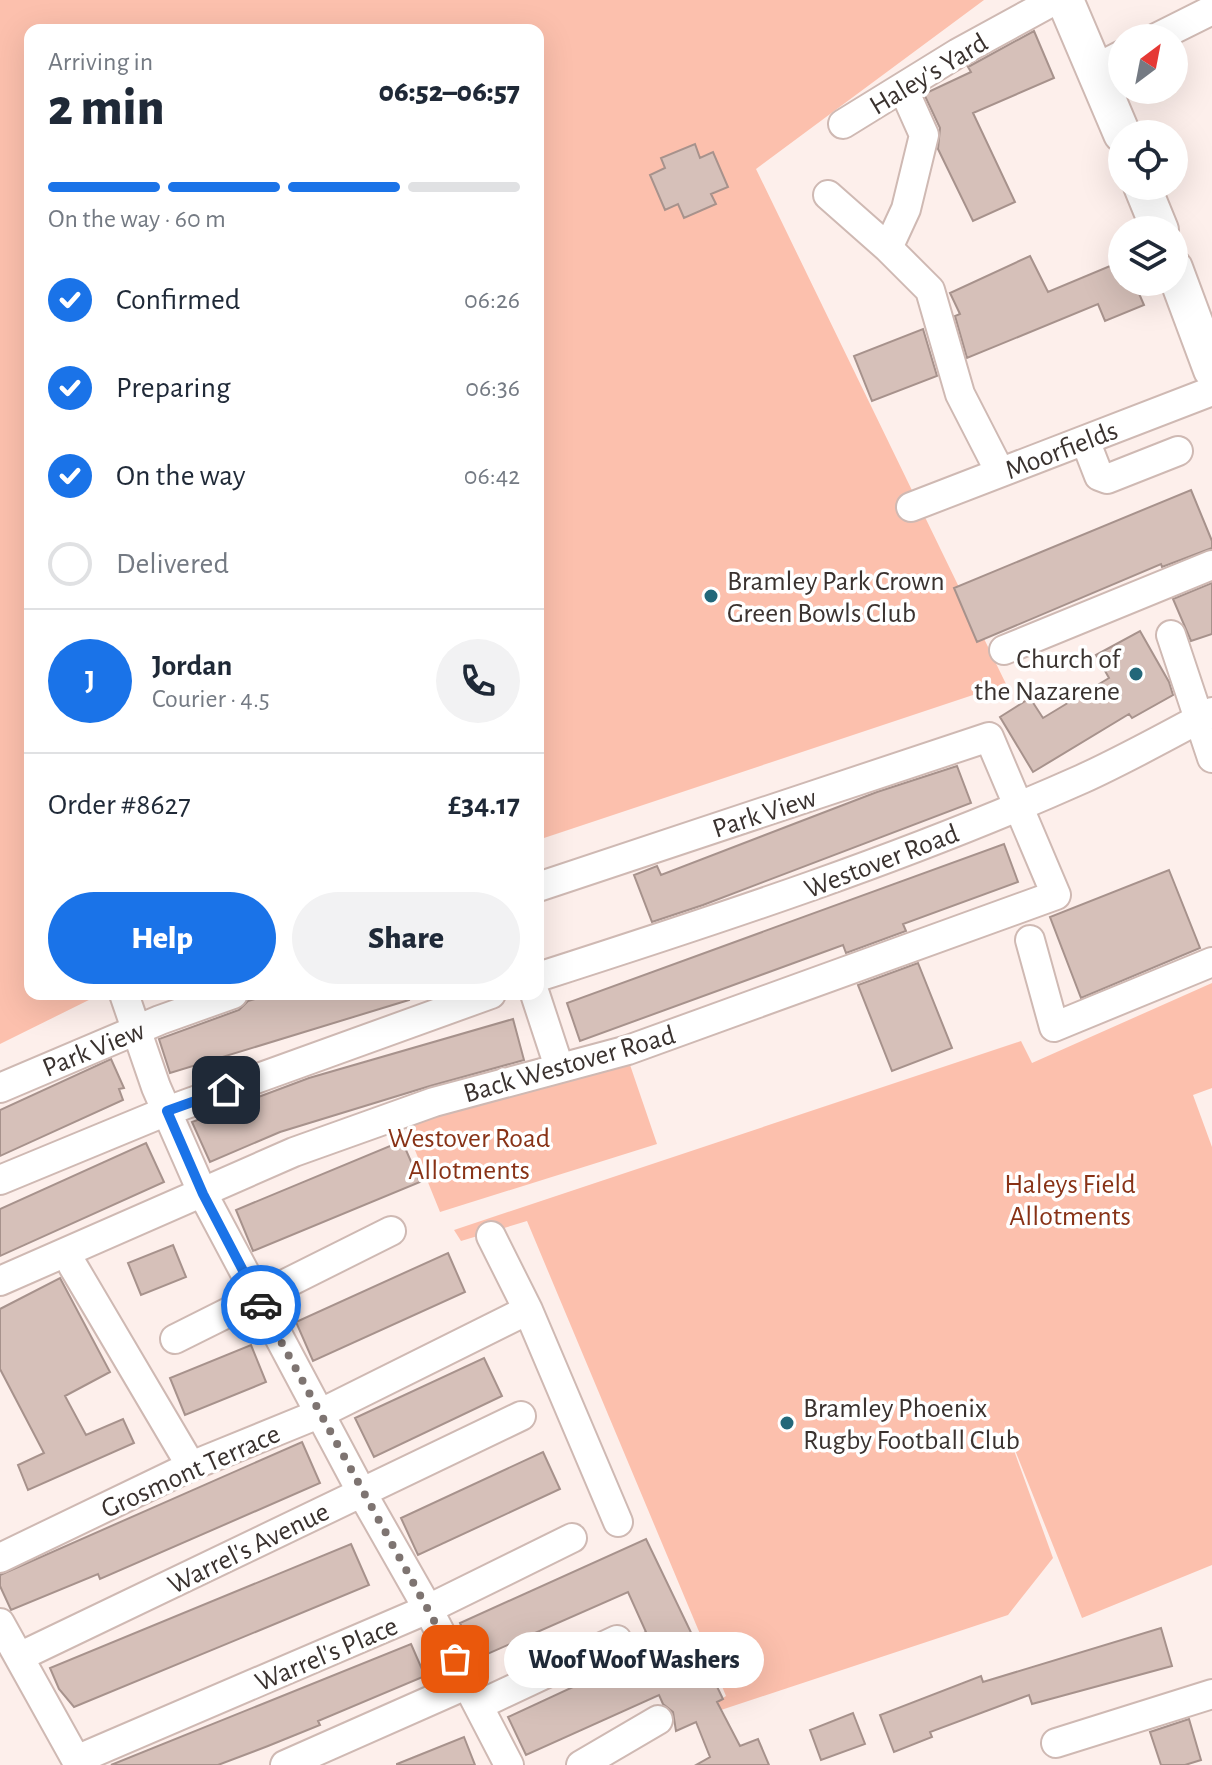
<!DOCTYPE html>
<html lang="en">
<head>
<meta charset="utf-8">
<style>
  body { margin:0; font-family:"Alegreya Sans",sans-serif; background:#f2f2f3; color:#1f2937; height:100vh; display:flex; flex-direction:column; font-size:30px; white-space:nowrap }
  * { box-sizing:border-box; margin:0 }
  p { font-size:26px; color:#747a83 }
  .icon { flex:none; width:44px; height:44px; fill:none; stroke:currentColor; stroke-width:2; stroke-linecap:round; stroke-linejoin:round }
  .map { position:relative; flex:1; overflow:hidden }
  .panel { position:absolute; left:24px; top:24px; width:520px; height:976px; display:flex; flex-direction:column; background:#fff; border-radius:16px; box-shadow:0 8px 32px #0002 }
  .panel>* { flex:none }
  .needle { width:52px; rotate:32deg }
  .fabs { position:absolute; left:1108px; top:24px; display:grid; gap:16px }
  .fabs a { display:grid; place-items:center; width:80px; height:80px; border-radius:50%; background:#fff; box-shadow:0 8px 32px #0002; font-size:40px }
  .pin { position:absolute; display:grid; place-items:center; width:68px; height:68px; color:#fff; margin:-34px; border-radius:16px; box-shadow:0 4px 12px #0006 }
  .courier { position:absolute; display:grid; place-items:center; width:80px; height:80px; margin:-40px; border:6px solid #1a73e8; border-radius:50%; background:#fff; color:#222; box-shadow:0 2px 10px #0007 }
  .bubble { position:absolute; height:56px; border-radius:28px; background:#fff; box-shadow:0 8px 32px #0002; font-size:26px; font-weight:800; line-height:56px; text-align:center }
  .overview em { font-style:normal; font-weight:800 }
  .overview div { display:flex; flex-direction:column-reverse }
  .overview { display:flex; align-items:center; justify-content:space-between; height:136px; padding:0 24px }
  h1 { font-size:52px; font-weight:800; line-height:60px }
  .bar { display:grid; grid-template-columns:repeat(4,1fr); gap:12px 8px; align-content:center; height:96px; padding:0 24px }
  .bar i { height:10px; border-radius:6px; background:#e0e1e3 }
  .bar .current { background:#1a73e8 }
  .bar p { grid-column:span 4 }
  .line { display:flex; align-items:center; gap:20px; padding:0 24px; border-top:2px solid #e0e1e3 }
  .line div { flex:1 }
  .round { display:grid; place-items:center; flex:none; width:84px; height:84px; border-radius:42px; background:#f2f2f3 }
  ol { padding:0 24px; list-style:none }
  li { display:flex; align-items:center; gap:24px; height:88px }
  li p { margin-inline-start:auto }
  li .icon { padding:8px; border-radius:50%; background:#1a73e8; color:#fff; stroke-width:4 }
  li:last-child { color:#747a83 }
  li i { width:44px; height:44px; border:4px solid #e0e1e3; border-radius:50% }
  .action { display:flex; gap:16px; margin-top:auto; padding:16px 24px }
  .action a { flex:1; height:92px; border-radius:48px; background:#1a73e8; color:#fff; font-size:32px; font-weight:800; line-height:92px; text-align:center }
  .action a+a { background:#f2f2f3; color:#1f2937 }
  .map>svg:first-child { display:block }
  .green { fill:#fcc0ad }
  .building { fill:#d6c0b9; stroke:#a7928c; stroke-width:2 }
  .lines { fill:none; stroke-linecap:round; stroke-linejoin:round }
  .minor-casing { stroke:#cfb9b3; stroke-width:32 }
  .major-casing { stroke:#cfb9b3; stroke-width:40 }
  .minor { stroke:#fff; stroke-width:28 }
  .major { stroke:#fff; stroke-width:36 }
  .done { stroke:#7e7471; stroke-width:8; stroke-dasharray:0 14.4 }
  .route { stroke:#1a73e8; stroke-width:10 }
  .poi-dot { fill:#236779; stroke:#fff; stroke-width:3 }
  .labels { text-anchor:middle; stroke-width:7; stroke-linejoin:round; paint-order:stroke }
  .street-label { font-size:28px; fill:#3a322f; stroke:#fff }
  .poi-label { font-size:28px; fill:#3a322f; stroke:#fff; text-anchor:start }
  .park-label { font-size:28px; fill:#883216; stroke:#fff }
</style>
</head>
<body>
<div class="map">
<svg width="1212" height="1765" viewBox="0 0 1212 1765">
  <rect width="100%" height="100%" fill="#fdefeb"/>
  <!-- green -->
  <path class="green" d="M 0,0 L 984,0 L 756,169 L 1006,684 L 538,840 L 538,30 L 30,30 L 30,994 L 101,994 L 0,1044 Z
    M 1212,983 L 1212,1088 L 1193,1095 L 1212,1147 L 1212,1565 L 1082,1618 L 1003,1420 L 1053,1558 L 1008,1615 L 721,1710 L 717,1702 L 726,1696 L 527,1221 L 461,1241 L 454,1230 L 1021,1041 L 1032,1063 Z
    M 628,1059 L 657,1144 L 440,1212 L 404,1123 Z"/>
  <!-- building -->
  <path class="building" d="M 1034,31 L 1054,78 L 973,113 L 1015,202 L 973,221 L 938,149 L 940,128 L 924,94 L 971,72 L 968,67 Z
    M 695,144 L 700,158 L 713,152 L 728,187 L 711,194 L 716,204 L 684,218 L 678,204 L 665,210 L 650,175 L 665,168 L 661,158 Z
    M 1030,256 L 1048,292 L 1122,261 L 1122,282 L 1134,282 L 1144,305 L 1105,321 L 1098,304 L 967,358 L 955,316 L 960,314 L 950,293 Z
    M 923,329 L 937,376 L 872,401 L 854,356 Z
    M 1191,490 L 1212,541 L 1212,548 L 1162,567 L 1161,564 L 977,642 L 954,588 Z
    M 1212,583 L 1212,634 L 1191,641 L 1173,599 Z
    M 1140,631 L 1169,682 L 1173,695 L 1132,718 L 1129,714 L 1033,772 L 1000,717 L 1030,698 L 1043,718 L 1109,678 L 1096,655 Z
    M 957,766 L 971,803 L 703,905 L 652,922 L 634,875 L 657,866 L 661,875 L 877,792 Z
    M 1004,844 L 1018,882 L 903,924 L 906,931 L 846,953 L 843,945 L 580,1041 L 567,1003 Z
    M 1169,870 L 1200,948 L 1081,998 L 1050,917 Z
    M 918,963 L 952,1048 L 892,1071 L 858,985 Z
    M 272,994 L 408,994 L 409,1000 L 170,1073 L 159,1039 L 239,1010 L 248,1001 Z
    M 513,1019 L 524,1060 L 430,1086 L 280,1132 L 210,1162 L 192,1122 L 309,1078 Z
    M 111,1059 L 124,1088 L 119,1089 L 123,1100 L 0,1156 L 0,1110 Z
    M 402,1141 L 420,1182 L 253,1251 L 236,1210 Z
    M 146,1143 L 164,1182 L 0,1256 L 0,1209 Z
    M 173,1245 L 186,1277 L 141,1295 L 128,1263 Z
    M 448,1253 L 465,1292 L 313,1361 L 296,1322 Z
    M 60,1278 L 110,1372 L 65,1396 L 86,1435 L 123,1419 L 134,1443 L 28,1490 L 18,1465 L 44,1453 L 0,1369 L 0,1309 Z
    M 251,1345 L 266,1382 L 185,1415 L 170,1378 Z
    M 484,1358 L 502,1396 L 374,1457 L 355,1418 Z
    M 302,1442 L 320,1483 L 100,1579 L 98,1574 L 11,1610 L 0,1586 L 0,1575 Z
    M 543,1452 L 560,1489 L 418,1555 L 401,1518 Z
    M 646,1539 L 723,1699 L 717,1702 L 740,1746 L 758,1739 L 769,1765 L 696,1765 L 710,1757 L 696,1722 L 676,1731 L 673,1712 L 663,1704 L 659,1695 L 526,1755 L 508,1717 L 640,1656 L 633,1638 L 646,1632 L 628,1592 L 476,1659 L 460,1623 Z
    M 351,1544 L 369,1585 L 74,1707 L 59,1689 L 50,1668 Z
    M 1161,1628 L 1172,1666 L 1032,1704 L 1029,1695 L 930,1732 L 932,1737 L 894,1752 L 880,1715 L 981,1676 L 983,1682 Z
    M 411,1644 L 425,1676 L 318,1721 L 320,1725 L 268,1746 L 218,1765 L 111,1765 Z
    M 853,1713 L 865,1744 L 821,1760 L 810,1730 Z
    M 1189,1719 L 1201,1760 L 1185,1765 L 1161,1765 L 1150,1732 Z
    M 464,1737 L 475,1765 L 397,1765 L 397,1764 Z"/>
  <g class="lines">
    <defs>
      <path id="minor" d="M 1156,38 L 1212,10
        M 1093,70 L 1122,55
        M 843,124 L 958,53 L 1055,0
        M 828,195 L 888,248 L 930,290 L 960,394 L 1000,472
        M 888,248 L 906,209 L 924,135 L 903,88
        M 1085,440 L 1099,476 L 1107,479 L 1178,451
        M 911,507 L 1212,391
        M 1171,635 L 1212,758
        M 1004,650 L 1212,565
        M 1030,940 L 1054,1027 L 1212,962
        M 538,977 C 722,918 905,858 1082,779 C 1126,759 1169,735 1212,712
        M 124,994 L 156,1087 L 203,1194 L 362,1493 L 428,1609 L 509,1765
        M 535,994 L 559,1067
        M 0,1088 L 160,1020 L 233,994
        M 0,1180 L 167,1111 L 491,994
        M 491,1236 L 528,1310
        M 73,1266 L 191,1466
        M 0,1281 L 294,1152 L 434,1102 L 628,1050 L 1056,895 L 989,737 L 538,887
        M 175,1339 L 391,1231
        M 0,1558 L 191,1466 L 321,1413 L 528,1310 L 618,1522
        M 0,1623 L 79,1765
        M 19,1657 L 521,1416
        M 479,1705 L 617,1640
        M 1056,1743 L 1212,1694
        M 76,1760 L 428,1609 L 572,1538
        M 285,1765 L 468,1684
        M 581,1765 L 658,1720"/>
      <path id="major" d="M 1065,0 L 1122,134
        M 1142,186 L 1160,230
        M 1174,268 L 1212,370"/>
    </defs>
    <!-- minor casing -->
    <use href="#minor" class="minor-casing"/>
    <!-- major casing -->
    <use href="#major" class="major-casing"/>
    <!-- minor -->
    <use href="#minor" class="minor"/>
    <!-- major -->
    <use href="#major" class="major"/>
  </g>
  <g class="lines">
    <!-- done -->
    <path class="done" d="M 261,1305 L 455,1659"/>
    <!-- route -->
    <path class="route" d="M 226,1090 L 167,1111 L 203,1194 L 261,1305"/>
  </g>
  <!-- markers -->
  <g class="poi-dot">
    <circle cx="711" cy="596" r="8"/>
    <circle cx="1136" cy="674" r="8"/>
    <circle cx="787" cy="1423" r="8"/>
  </g>
  <g class="labels">
    <!-- street labels -->
    <g class="street-label">
      <text transform="translate(928 73) rotate(-31)" y="10">Haley's Yard</text>
      <text transform="translate(1061 449) rotate(-21)" y="10">Moorfields</text>
      <text transform="translate(764 812) rotate(-18)" y="10">Park View</text>
      <text transform="translate(881 860) rotate(-21)" y="10">Westover Road</text>
      <text transform="translate(93 1048) rotate(-22)" y="10">Park View</text>
      <text transform="translate(569 1063) rotate(-16)" y="10">Back Westover Road</text>
      <text transform="translate(190 1470) rotate(-24)" y="10">Grosmont Terrace</text>
      <text transform="translate(248 1547) rotate(-26)" y="10">Warrel's Avenue</text>
      <text transform="translate(326 1653) rotate(-23)" y="10">Warrel's Place</text>
    </g>
    <!-- poi labels -->
    <g class="poi-label">
      <text x="727" y="590">Bramley Park Crown<tspan x="727" dy="32">Green Bowls Club</tspan></text>
      <text x="1120" y="668" text-anchor="end">Church of<tspan x="1120" dy="32">the Nazarene</tspan></text>
      <text x="803" y="1417">Bramley Phoenix<tspan x="803" dy="32">Rugby Football Club</tspan></text>
    </g>
    <!-- park labels -->
    <g class="park-label">
      <text x="469" y="1147">Westover Road<tspan x="469" dy="32">Allotments</tspan></text>
      <text x="1070" y="1193">Haleys Field<tspan x="1070" dy="32">Allotments</tspan></text>
    </g>
  </g>
</svg>
<div class="fabs">
<a><svg class="needle" viewBox="-14 -14 28 28"><path d="M0-13l5 13h-10z" fill="#e53935"/><path d="M0 13l5-13h-10z" fill="#747a83"/></svg></a>
<a><svg class="icon" aria-label="locate" viewBox="0 0 24 24"><circle cx="12" cy="12" r="6"/><path d="M12 2v4M12 18v4M2 12h4M18 12h4"/></svg></a>
<a><svg class="icon" aria-label="layers" viewBox="0 0 24 24"><path d="M12 4l9 5-9 5-9-5zM3 14l9 5 9-5"/></svg></a>
</div>
<div class="pin" style="left:455px;top:1659px;background:#ea580c"><svg class="icon" aria-label="bag" viewBox="0 0 24 24"><path d="M5 8h14l-1 12H6zM9 8a3 3 0 0 1 6 0"/></svg></div>
<div class="pin" style="left:226px;top:1090px;background:#1f2937"><svg class="icon" aria-label="home" viewBox="0 0 24 24"><path d="M3 11l9-7 9 7M6 9v11h12V9"/></svg></div>
<div class="courier" style="left:261px;top:1305px"><svg class="icon" aria-label="car" viewBox="0 0 24 24"><path d="M5 17H2v-5l4-1 3-4h7l3 4 3 1v5h-3M9 17h6M6 11h13"/><circle cx="7" cy="17" r="2"/><circle cx="17" cy="17" r="2"/></svg></div>
<div class="bubble" style="left:504px;top:1632px;width:260px">Woof Woof Washers</div>
<section class="panel">
<div class="overview"><div><h1>2 min</h1><p>Arriving in</p></div><em>06:52–06:57</em></div>
<div class="bar"><i class="current"></i><i class="current"></i><i class="current"></i><i></i><p>On the way · 60 m</p></div>
<ol>
<li><svg class="icon" aria-label="check" viewBox="0 0 24 24"><path d="M5 12l5 5 9-10"/></svg>Confirmed<p>06:26</p></li>
<li><svg class="icon" aria-label="check" viewBox="0 0 24 24"><path d="M5 12l5 5 9-10"/></svg>Preparing<p>06:36</p></li>
<li><svg class="icon" aria-label="check" viewBox="0 0 24 24"><path d="M5 12l5 5 9-10"/></svg>On the way<p>06:42</p></li>
<li><i></i>Delivered</li>
</ol>
<div class="line" style="height:144px"><b class="round" style="background:#1a73e8;color:#fff">J</b><div><b>Jordan</b><p>Courier · 4.5</p></div><a class="round"><svg class="icon" aria-label="phone" viewBox="0 0 24 24"><path d="M5 4h4l2 5-3 2q2 4 5 5l2-3 5 2v4C11 20 4 13 5 4z"/></svg></a></div>
<div class="line" style="height:104px"><div>Order #8627</div><b>£34.17</b></div>
<div class="action"><a>Help</a><a>Share</a></div>
</section>
</div>
</body>
</html>
